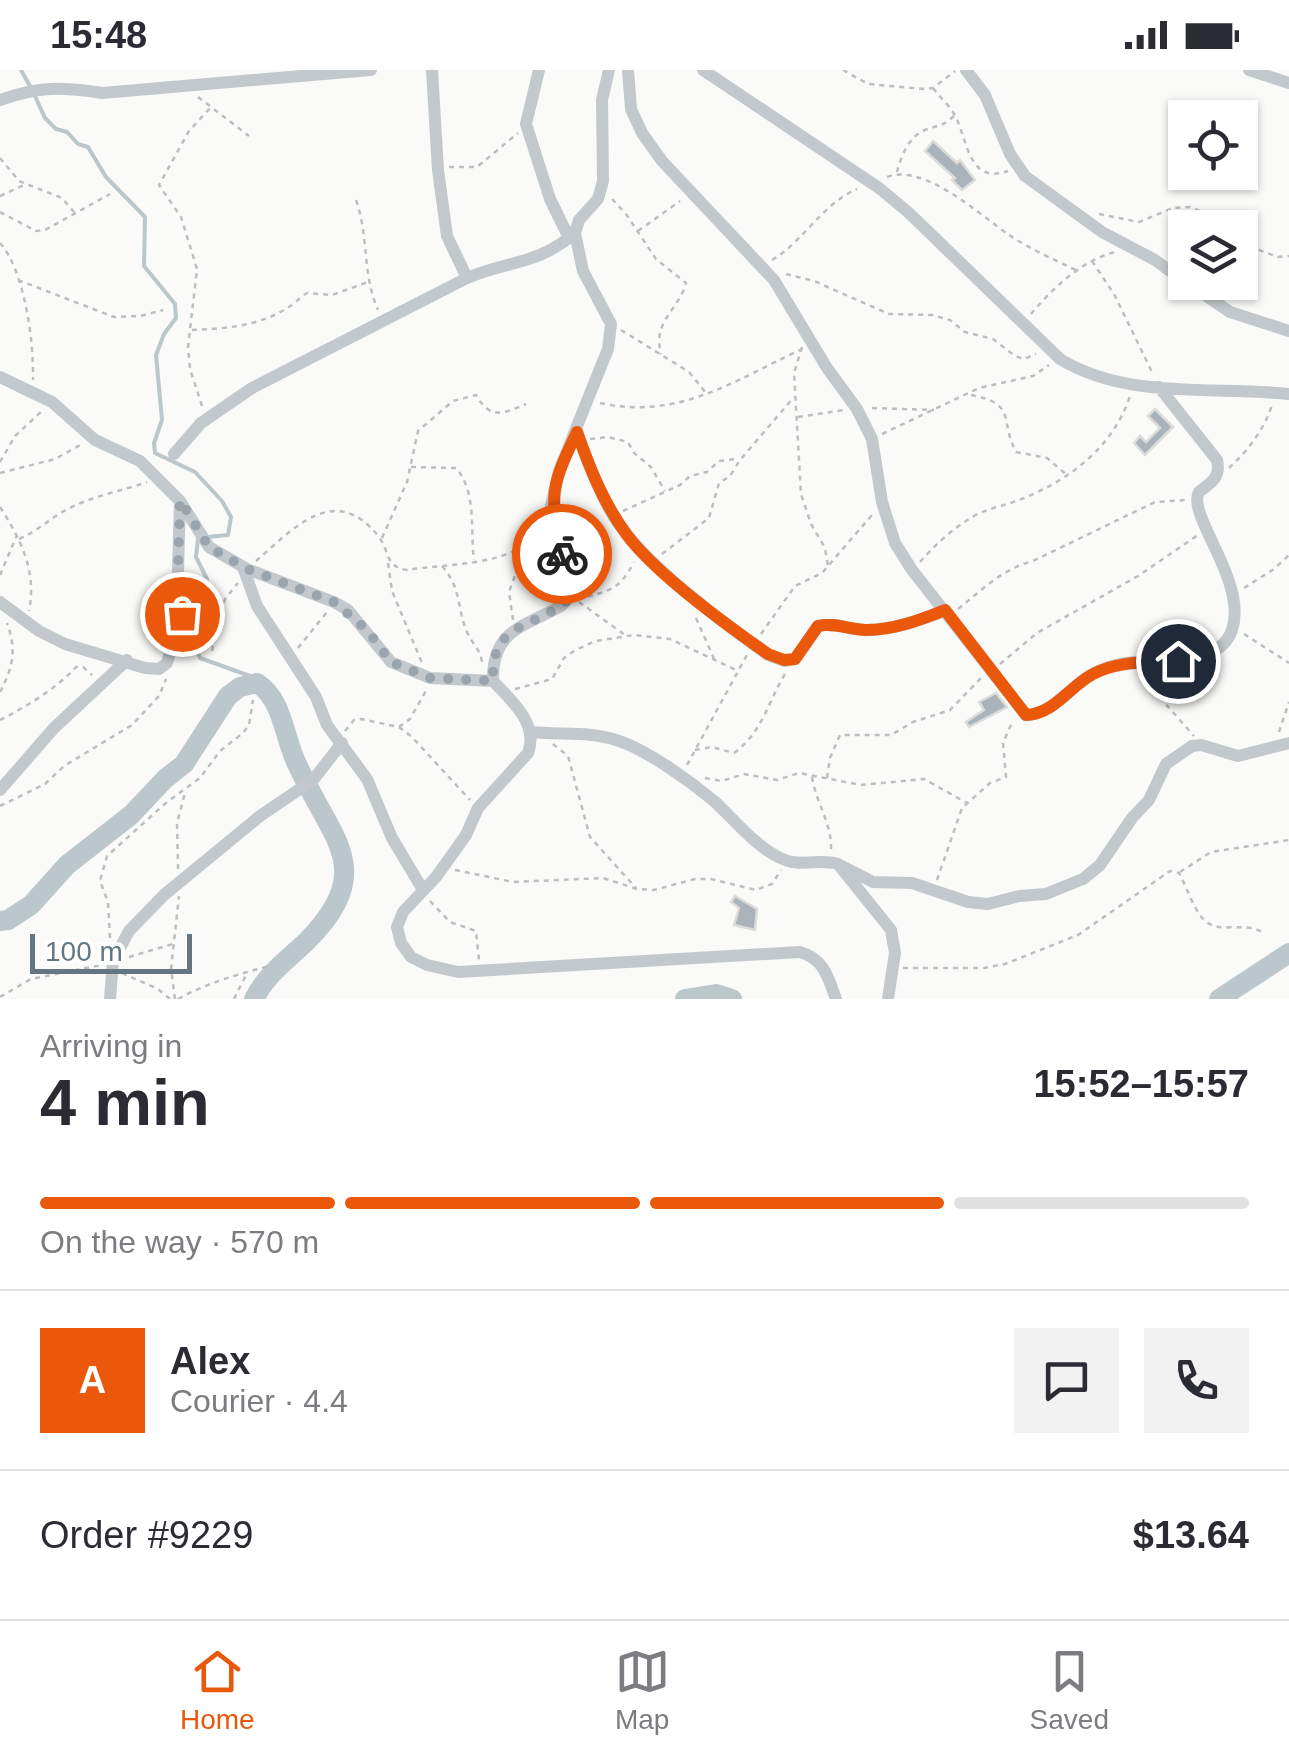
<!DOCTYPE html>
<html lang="en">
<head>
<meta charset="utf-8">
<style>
  body { margin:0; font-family:Arial,sans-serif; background:#f2f2f3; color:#2b2b33; height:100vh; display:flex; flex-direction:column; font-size:38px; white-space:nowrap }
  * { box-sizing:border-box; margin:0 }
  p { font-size:32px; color:#7c7c81 }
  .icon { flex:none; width:55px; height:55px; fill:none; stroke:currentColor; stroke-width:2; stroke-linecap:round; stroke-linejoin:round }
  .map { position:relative; height:929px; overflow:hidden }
  .drawer { display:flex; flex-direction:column; background:#fff; flex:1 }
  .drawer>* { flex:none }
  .tools { position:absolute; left:1168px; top:30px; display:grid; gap:20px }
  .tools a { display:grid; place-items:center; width:90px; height:90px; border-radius:0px; background:#fff; box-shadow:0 2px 8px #0004; font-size:50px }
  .scale { position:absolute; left:30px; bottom:25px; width:162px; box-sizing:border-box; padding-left:10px; border:5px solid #657683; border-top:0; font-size:28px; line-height:35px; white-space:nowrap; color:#657683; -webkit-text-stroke:8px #fff; paint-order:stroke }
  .pin { position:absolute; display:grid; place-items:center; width:85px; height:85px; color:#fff; margin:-42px; border:5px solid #fff; border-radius:50%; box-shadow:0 2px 10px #0007 }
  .courier { position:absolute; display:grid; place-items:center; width:100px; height:100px; margin:-50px; border:8px solid #ea580c; border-radius:50%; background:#fff; color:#222; box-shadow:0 2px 12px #0007 }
  .overview em { font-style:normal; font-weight:700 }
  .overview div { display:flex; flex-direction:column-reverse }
  .overview { display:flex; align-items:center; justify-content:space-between; height:170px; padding:0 40px }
  h1 { font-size:65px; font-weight:700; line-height:75px }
  .bar { display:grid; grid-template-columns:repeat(4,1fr); gap:15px 10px; align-content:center; height:120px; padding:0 40px }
  .bar i { height:12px; border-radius:8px; background:#e1e1e2 }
  .bar .on { background:#ea580c }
  .bar p { grid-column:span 4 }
  .line { display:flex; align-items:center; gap:25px; padding:0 40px; border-top:2px solid #e1e1e2 }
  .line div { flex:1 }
  .round { display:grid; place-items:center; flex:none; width:105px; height:105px; border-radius:0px; background:#f2f2f3 }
  .status { display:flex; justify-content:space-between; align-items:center; height:70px; padding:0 50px; background:#fff; direction:ltr }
  .status svg { height:28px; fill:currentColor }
  .tabs { display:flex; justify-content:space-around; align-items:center; height:140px; border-top:2px solid #e1e1e2; background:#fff; font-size:28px; color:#7c7c81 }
  .tabs a { display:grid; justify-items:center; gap:5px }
  .tabs .on { color:#ea580c }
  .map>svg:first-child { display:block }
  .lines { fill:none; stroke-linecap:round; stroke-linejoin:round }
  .stream { stroke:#bbc7cb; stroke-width:4 }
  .river { stroke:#bbc7cb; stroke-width:20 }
  .building { fill:#aab3b9; stroke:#dcdcda; stroke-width:2.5 }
  .path { stroke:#bbbfc2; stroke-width:2.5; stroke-dasharray:5 5; stroke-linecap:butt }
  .minor { stroke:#c3c8cc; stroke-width:12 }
  .done { stroke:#99a4ac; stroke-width:10; stroke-dasharray:0 18 }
  .route { stroke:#ea580c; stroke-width:12 }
</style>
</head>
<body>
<div class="status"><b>15:48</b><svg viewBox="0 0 49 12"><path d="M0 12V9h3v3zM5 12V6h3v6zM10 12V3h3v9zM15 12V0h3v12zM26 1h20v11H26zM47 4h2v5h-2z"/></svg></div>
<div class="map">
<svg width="1289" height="929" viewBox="0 0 1289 929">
  <rect width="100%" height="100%" fill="#fafaf8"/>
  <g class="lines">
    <!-- stream -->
    <path class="stream" d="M 21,0 L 31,18
      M 35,26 L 45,48 L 56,59 L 67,62 L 78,74 L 88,77 L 106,107 L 145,147 L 144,196 L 175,234 L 176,248 L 164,264 L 156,285 L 162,350 L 154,373 L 155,383 L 195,402 L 222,431 L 231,447 L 228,465 L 207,467
      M 198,469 L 196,487 L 207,509 L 196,578 L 200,588 L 250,606 L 257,613"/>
    <!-- river -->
    <path class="river" d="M 0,851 L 8,850 L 31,835 L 67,795 L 131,745 L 165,709 L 184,694 L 228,626 L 240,617 L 257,613 C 283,629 284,668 297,694 C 331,770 379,799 306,872 C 287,890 266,905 254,929
      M 685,929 L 716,924 L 732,929
      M 1219,929 L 1289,883"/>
  </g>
  <!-- building -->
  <path class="building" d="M 933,71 L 957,93 L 960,90 L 975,110 L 962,120 L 952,110 L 955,108 L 925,81 Z
    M 1155,339 L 1173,357 L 1145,385 L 1134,373 L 1140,366 L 1146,372 L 1160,358 L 1148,346 Z
    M 996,623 L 1007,637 L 969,657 L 966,652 L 984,640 L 979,632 Z
    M 735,826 L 757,839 L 755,860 L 734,855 L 739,838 L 731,832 Z"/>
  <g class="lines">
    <!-- path -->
    <path class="path" d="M 843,0 L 868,14 L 924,19 L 933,18 L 955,1
      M 933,18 C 941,29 953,38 958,52 C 968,76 971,114 1008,101
      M 198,27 L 249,66
      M 0,88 L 19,111 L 62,128 L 74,142
      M 449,97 L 477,97 L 518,63
      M 897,102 C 901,86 909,66 925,60 C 940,54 941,58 955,45
      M 887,107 C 924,93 979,144 1009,165 C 1030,179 1055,190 1078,201
      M 0,126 L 26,114
      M 612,129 L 626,144 L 656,189 L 686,213 C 679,240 652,251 661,284
      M 356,130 C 369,166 362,204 378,240
      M 0,142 L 36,161 L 45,160 L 110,124
      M 1099,144 L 1139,152 L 1173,138 L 1190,137 L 1218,148 L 1225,158
      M 638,161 L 680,131
      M 0,173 C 25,201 34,273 33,310
      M 1240,173 L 1278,187 L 1289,186
      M 772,190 C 804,171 822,134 857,119
      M 1092,191 L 1114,224 L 1153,304
      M 786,204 L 814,211 L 889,244 L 932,245 L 950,250 L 965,262 L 993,269 L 1015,286 L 1024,289 L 1036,284
      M 18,210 L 114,247 L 140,246 L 163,240
      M 1031,244 C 1052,219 1082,190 1115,182
      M 192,260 C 223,259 260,256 287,238 C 295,234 300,227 307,223 L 332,225 L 368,212
      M 621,260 L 689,302 L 706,323
      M 802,277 L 794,303 L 801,424 L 811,454 L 825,478 L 828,496
      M 971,325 C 1018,334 999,350 1016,382 L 1047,388 L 1068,406
      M 600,333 C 678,350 732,312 800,280
      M 202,336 L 190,299 L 188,277 L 197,199 L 181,147 L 159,115 L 189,61 L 212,36
      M 872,338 L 934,340
      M 798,347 L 844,340
      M 882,364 L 979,318 L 1033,306 L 1049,295
      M 590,369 L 608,367 L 628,372 L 634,383 L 651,397 L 665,421
      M 0,392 L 15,366 L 43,340
      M 411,397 L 456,398 C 477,422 470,460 474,490
      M 1229,398 C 1247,382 1265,358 1272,335
      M 0,403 L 55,389 L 82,374
      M 0,437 C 21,470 37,501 29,541
      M 623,441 L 680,415 L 690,406 L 707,402 L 719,391 L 736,389
      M 382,468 L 407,412 L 418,361 L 453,331 L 476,325 C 491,350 502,344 526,334
      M 19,469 C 38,461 50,448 68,439 C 92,426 122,421 147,412
      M 662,484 L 709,448 L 719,413 L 730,406 L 740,390 L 794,327
      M 256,491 C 294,458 335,411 379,467 C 390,482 385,497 407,500 C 448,493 523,497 542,455
      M 920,492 C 936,474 953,458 974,446 C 988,438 1004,436 1019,430 C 1068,411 1113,378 1130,326
      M 388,493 L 392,521 L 422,593
      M 442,496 C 463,520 456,539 468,564 C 473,575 480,579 482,592
      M 0,505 L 17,465
      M 1244,518 L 1274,499 L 1289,485
      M 578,529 C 609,521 619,521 634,492
      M 579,532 L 625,565
      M 958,539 C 982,520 1002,499 1033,491 L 1155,432 L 1186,430
      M 696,548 L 715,591
      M 513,550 L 509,522 L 524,481
      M 761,564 L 795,516 L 822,503 L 872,445
      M 1244,564 L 1289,593
      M 298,578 L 327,542
      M 212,581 L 225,529 L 238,513
      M 1000,594 L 1037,563 L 1138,506 L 1198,465
      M 1142,603 L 1147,613 L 1194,666
      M 515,619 L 552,609 L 564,588 L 574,581 L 595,571 L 634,565 L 670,569 L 736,600
      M 0,622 C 13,597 17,580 7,553
      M 0,650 C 26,637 57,618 76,597 L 83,597 L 92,605
      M 399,657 L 410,649 L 427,619
      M 345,661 L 354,650 L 361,649 L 399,657 L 412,667 L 470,730
      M 1279,662 L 1289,632
      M 553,674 L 568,686 L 590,767 L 636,818
      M 695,680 L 712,677 L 734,683 C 762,663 768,632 785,604
      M 687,695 L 748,583
      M 812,707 C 816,733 832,753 831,780
      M 705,708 L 722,711 L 744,704 L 777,710 L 799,703 L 861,715 L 924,709 L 967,733
      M 827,708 L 830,688 L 840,665 L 891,665 L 913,652 L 950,640 L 982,607
      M 0,736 L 45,714 L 64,696 L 132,655 L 159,626 L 166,609
      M 178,799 L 177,753 L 185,723
      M 455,800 L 513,812 L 603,808 L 637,819 L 654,820 L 695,809 L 711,809 L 756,820 L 772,814 L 781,800
      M 1180,802 L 1211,782 L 1289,770
      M 937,810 L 962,738 L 990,713 L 1006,707 L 1003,673 L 1013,650
      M 430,831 L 450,852 L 476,861 L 479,890
      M 110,868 L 108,832 L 100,811 L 107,786 L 167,732 L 200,708 L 220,681 L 243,663 L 249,655 L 253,630
      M 129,887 L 176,873
      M 903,898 L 984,898 L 1005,894 L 1078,865 L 1170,801 L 1179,803 C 1187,817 1195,845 1208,853 C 1222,863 1244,851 1264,863
      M 122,903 L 158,919 L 170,929
      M 0,927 L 31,909 L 102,895
      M 175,929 L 171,899 L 179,826
      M 178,929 C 209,912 239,904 273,895
      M 234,929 L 247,903"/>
    <!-- minor -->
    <path class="minor" d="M 432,0 L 438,100 L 447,166 L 467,208
      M 539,0 L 526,54 L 550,129 L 569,168
      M 609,0 L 602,30 L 603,111 L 598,129 L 579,150 L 575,163 L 583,201 L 611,254 L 608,279 L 559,401 L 551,435 L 571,518 L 568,529 L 561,536 C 523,557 492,560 493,611 C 512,631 539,654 528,683 L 478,738 L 466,765 L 436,807 L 403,842 L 397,857 L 401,873 L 411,887 L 427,895 L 458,902 L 800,882 C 824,889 828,907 836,929
      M 628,0 L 631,39 L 642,63 L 662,91 L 774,210 L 827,298 L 857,339 L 872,369 L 882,432 L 895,473 L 912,500 L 1026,645 C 1053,645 1069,617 1091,605 C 1099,600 1111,596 1120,594 C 1151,586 1218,601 1232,560 C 1248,511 1186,445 1199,422 C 1212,412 1221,407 1217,390 L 1159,317
      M 703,0 L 879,118 L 908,142 L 1060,289 C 1127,330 1214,316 1289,324
      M 966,0 L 985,25 L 1010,84 L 1025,106 L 1102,162 L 1155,190 L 1185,212
      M 1249,0 L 1289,13
      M 0,30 C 39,16 61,17 102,23 L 371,0
      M 1186,212 L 1230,242 L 1289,261
      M 0,307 L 52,332 L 95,370 L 140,391 L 180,431 L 209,477 L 247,499 L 334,532 L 348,540 L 391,592 L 430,608 L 493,611
      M 577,362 C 587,391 598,421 614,447 C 644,494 721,551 768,585 L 784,591 L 795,589 L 818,556 C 834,552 850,560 866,560 C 893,560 920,550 945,541
      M 174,384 L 201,353 L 252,318 L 467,208 C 509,190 536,196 575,163
      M 243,497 L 257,536 L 316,627 L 327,655 L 367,709 L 392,768 L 423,820
      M 0,532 L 39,561 L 65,574 L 145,598 L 159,599 L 167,593 L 182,544 L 178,500 L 180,431
      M 532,662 C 559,665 590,661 616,670 C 646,679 690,711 714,731 C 736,751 757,779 785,790 C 802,797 821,788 838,794 L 891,860 L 895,883 L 888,929
      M 0,720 L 54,658 L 127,590
      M 838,794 L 873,812 L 912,813 L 968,832 L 988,834 L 1019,826 L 1046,824 L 1083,809 L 1100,795 L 1132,748 L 1149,730 L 1166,694 L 1192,676 L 1201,675 L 1238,686 L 1289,673
      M 110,929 L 113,891 L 129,861 L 164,825 L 260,746 L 313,710 L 342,673"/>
  </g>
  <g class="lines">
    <!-- done -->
    <path class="done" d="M 182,544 L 178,500 L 180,430 L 209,477 L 247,499 L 334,532 L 367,560 L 391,592 L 430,608 L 493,611 C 491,550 531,561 568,530 L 571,518 L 562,484"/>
    <!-- route -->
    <path class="route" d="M 562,484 C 549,425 551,416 577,362 C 590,399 604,434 627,465 C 656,504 728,556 768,584 L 784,590 L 795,589 L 818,556 C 834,552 850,560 866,560 C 894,560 920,550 945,540 L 1026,645 C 1054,644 1070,616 1093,604 C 1120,590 1149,593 1178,591"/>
  </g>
</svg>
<div class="tools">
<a><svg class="icon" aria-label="locate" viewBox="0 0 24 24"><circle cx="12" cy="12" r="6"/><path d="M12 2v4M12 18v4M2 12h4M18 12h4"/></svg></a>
<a><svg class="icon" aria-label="layers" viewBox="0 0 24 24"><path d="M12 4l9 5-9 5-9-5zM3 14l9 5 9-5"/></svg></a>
</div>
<div class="scale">100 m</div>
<div class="pin" style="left:182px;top:544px;background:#ea580c"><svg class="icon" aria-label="bag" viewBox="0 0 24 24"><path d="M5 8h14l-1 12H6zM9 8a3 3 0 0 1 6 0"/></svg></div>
<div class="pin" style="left:1178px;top:591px;background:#1f2937"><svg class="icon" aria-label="home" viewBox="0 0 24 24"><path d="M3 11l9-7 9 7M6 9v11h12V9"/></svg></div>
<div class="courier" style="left:562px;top:484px"><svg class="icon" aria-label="bike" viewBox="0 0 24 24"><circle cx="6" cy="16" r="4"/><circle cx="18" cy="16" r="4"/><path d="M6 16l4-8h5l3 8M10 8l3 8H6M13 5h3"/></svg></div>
</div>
<section class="drawer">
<div class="overview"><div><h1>4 min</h1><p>Arriving in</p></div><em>15:52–15:57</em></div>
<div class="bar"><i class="on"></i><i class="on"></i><i class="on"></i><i></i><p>On the way · 570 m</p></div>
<div class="line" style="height:180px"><b class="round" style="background:#ea580c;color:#fff">A</b><div><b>Alex</b><p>Courier · 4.4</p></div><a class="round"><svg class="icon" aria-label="chat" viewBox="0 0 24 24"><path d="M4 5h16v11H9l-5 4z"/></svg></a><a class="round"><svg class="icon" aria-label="phone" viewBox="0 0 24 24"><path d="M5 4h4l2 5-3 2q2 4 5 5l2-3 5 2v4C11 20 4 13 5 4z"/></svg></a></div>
<div class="line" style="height:130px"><div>Order #9229</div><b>$13.64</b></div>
</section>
<nav class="tabs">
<a class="on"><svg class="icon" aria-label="home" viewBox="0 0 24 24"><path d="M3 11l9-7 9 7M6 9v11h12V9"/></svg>Home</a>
<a><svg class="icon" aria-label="map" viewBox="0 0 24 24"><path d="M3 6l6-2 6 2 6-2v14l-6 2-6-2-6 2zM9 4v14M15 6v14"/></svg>Map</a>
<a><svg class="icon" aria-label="saved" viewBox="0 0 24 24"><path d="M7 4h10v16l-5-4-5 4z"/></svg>Saved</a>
</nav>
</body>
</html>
